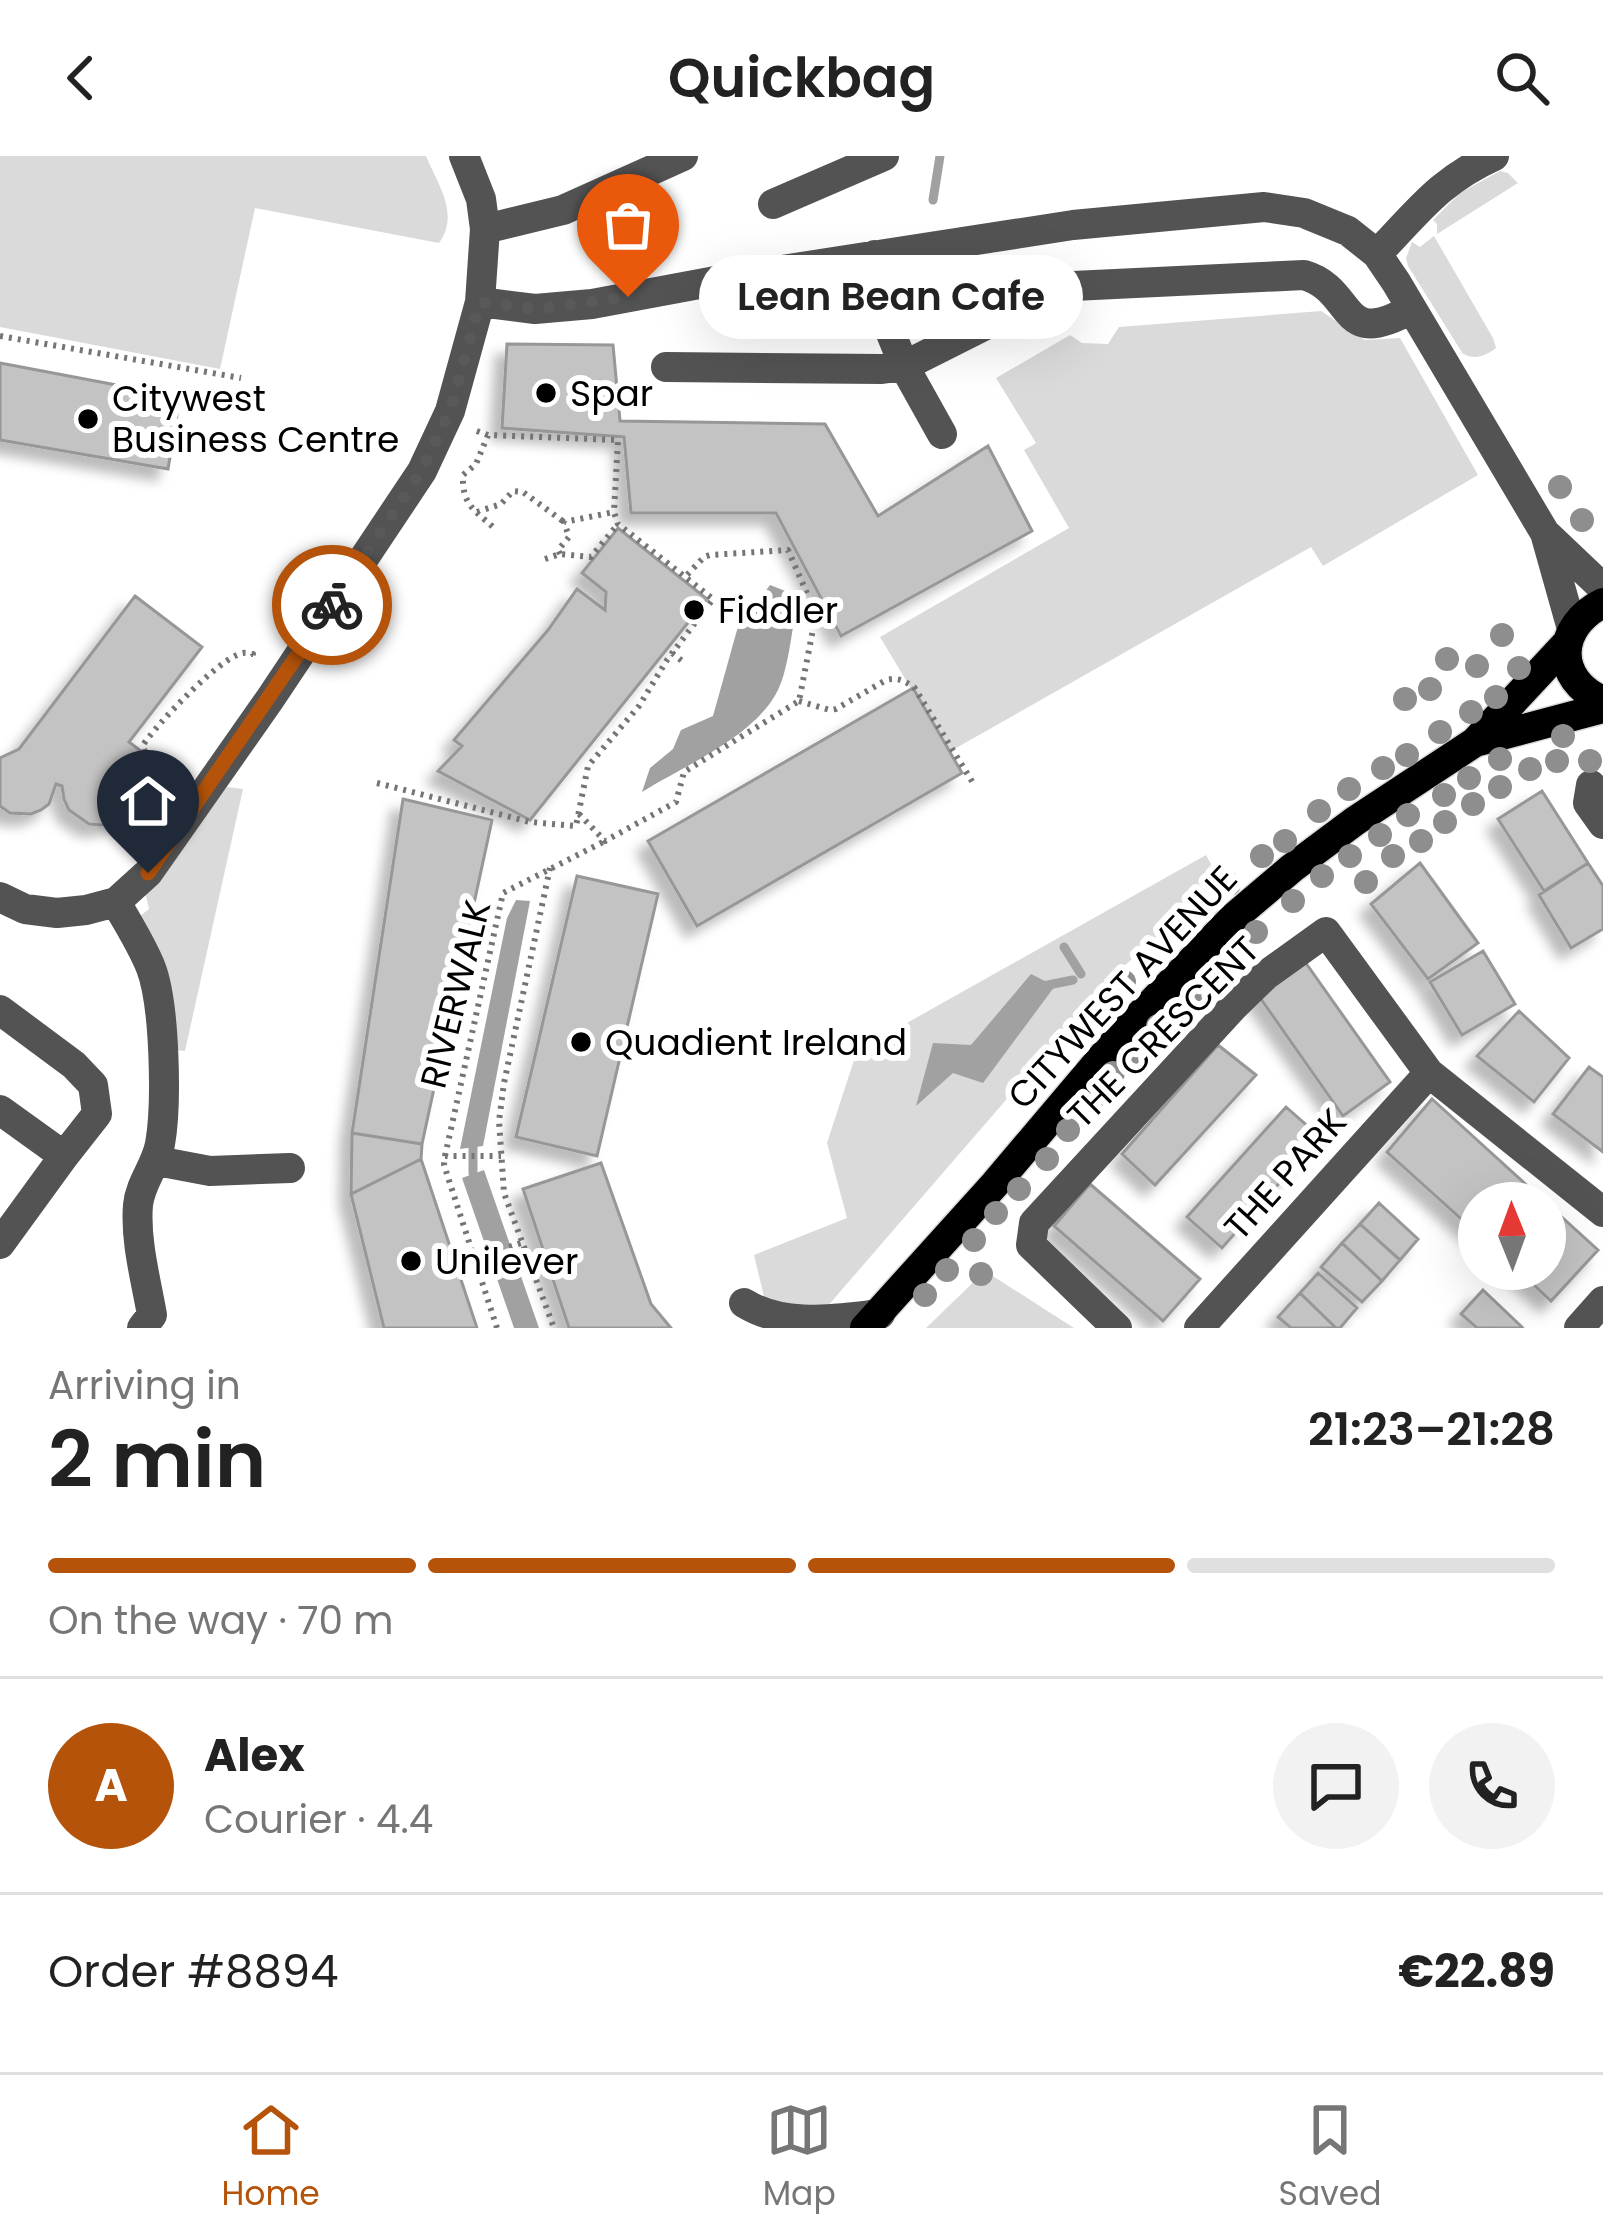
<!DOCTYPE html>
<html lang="en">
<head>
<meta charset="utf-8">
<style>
  body { margin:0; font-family:Poppins,sans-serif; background:#f2f2f2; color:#222; height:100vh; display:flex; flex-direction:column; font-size:45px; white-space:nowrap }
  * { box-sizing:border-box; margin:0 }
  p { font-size:39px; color:#767676 }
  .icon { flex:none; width:66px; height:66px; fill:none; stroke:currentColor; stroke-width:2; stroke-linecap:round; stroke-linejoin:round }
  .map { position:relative; height:1172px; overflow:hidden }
  .drawer { display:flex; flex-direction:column; background:#fff; flex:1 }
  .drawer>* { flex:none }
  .needle { width:78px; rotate:359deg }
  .fabs { position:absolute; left:1458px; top:1026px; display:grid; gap:24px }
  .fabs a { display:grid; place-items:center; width:108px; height:108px; border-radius:50%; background:#fff; box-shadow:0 12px 48px #0002; font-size:60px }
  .pin { position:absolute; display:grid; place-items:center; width:102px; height:102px; color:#fff; margin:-123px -51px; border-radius:50% 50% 50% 0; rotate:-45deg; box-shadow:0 0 12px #0007 }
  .pin .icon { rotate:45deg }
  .courier { position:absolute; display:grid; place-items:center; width:120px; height:120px; margin:-60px; border:9px solid #b45309; border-radius:50%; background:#fff; color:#222; box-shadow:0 3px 15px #0007 }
  .bubble { position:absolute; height:84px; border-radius:42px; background:#fff; box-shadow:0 12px 48px #0002; font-size:39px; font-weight:600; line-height:84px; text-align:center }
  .head em { font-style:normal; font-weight:600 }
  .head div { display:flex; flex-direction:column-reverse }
  .head { display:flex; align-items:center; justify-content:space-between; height:204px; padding:0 48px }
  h1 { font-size:78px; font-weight:600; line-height:90px }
  .bar { display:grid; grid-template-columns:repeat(4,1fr); gap:18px 12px; align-content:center; height:144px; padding:0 48px }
  .bar i { height:15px; border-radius:9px; background:#e0e0e0 }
  .bar .active { background:#b45309 }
  .bar p { grid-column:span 4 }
  .line { display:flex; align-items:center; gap:30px; padding:0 48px; border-top:3px solid #e0e0e0 }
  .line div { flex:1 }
  .round { display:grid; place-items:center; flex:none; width:126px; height:126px; border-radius:63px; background:#f2f2f2 }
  header { display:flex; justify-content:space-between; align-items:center; height:156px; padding:0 48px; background:#fff; font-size:54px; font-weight:600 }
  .tabs { display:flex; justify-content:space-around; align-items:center; height:168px; border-top:3px solid #e0e0e0; background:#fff; font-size:33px; color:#767676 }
  .tabs a { display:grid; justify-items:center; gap:6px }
  .tabs .active { color:#b45309 }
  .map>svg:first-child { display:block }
  .green { fill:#dadada }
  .water { fill:#a1a1a1 }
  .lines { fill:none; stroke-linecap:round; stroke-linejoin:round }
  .stream { stroke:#a1a1a1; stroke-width:9 }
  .building { fill:#c3c3c3; stroke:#979797; stroke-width:3; filter:url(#shadow) }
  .major-casing { stroke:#dbdbdb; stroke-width:33 }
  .path { stroke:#757575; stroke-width:6; stroke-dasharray:3 6; stroke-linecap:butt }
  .minor { stroke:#535353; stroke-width:30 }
  .major { stroke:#000; stroke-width:30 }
  .tree { fill:#8e8e8e }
  .done { stroke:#595959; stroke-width:12; stroke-dasharray:0 21.6 }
  .route { stroke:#b45309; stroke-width:15 }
  .poi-dot { fill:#000; stroke:#fff; stroke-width:4.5 }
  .labels { text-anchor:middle; stroke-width:12; stroke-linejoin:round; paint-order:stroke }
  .poi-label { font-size:36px; fill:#000; stroke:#fff; text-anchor:start }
  .street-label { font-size:36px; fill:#000; stroke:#fff }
</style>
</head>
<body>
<header><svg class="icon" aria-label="back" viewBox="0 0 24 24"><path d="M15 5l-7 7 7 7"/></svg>Quickbag<svg class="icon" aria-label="search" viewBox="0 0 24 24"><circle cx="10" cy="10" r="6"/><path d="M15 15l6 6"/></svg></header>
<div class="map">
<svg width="1603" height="1172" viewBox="0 0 1603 1172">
  <defs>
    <filter id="shadow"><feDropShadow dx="-11" dy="11" stdDeviation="6" flood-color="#0004"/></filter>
  </defs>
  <rect width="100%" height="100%" fill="#fff"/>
  <!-- green -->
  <path class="green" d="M 0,0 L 426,0 C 438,29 460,58 439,87 L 255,52 L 220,213 L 0,171 Z
    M 1500,15 L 1508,17 L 1518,27 L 1437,78 L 1437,68 L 1433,64 L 1460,37 Z
    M 1434,80 L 1493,182 L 1496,192 C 1485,200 1476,204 1463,198 L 1408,110 L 1406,102 L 1412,86 L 1420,91 Z
    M 1321,155 L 1365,184 L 1400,182 L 1478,319 L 1323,410 L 1311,391 L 949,596 L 880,481 L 1069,372 L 1024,294 L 1036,287 L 996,222 L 1070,179 L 1082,187 L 1108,188 L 1119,171 Z
    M 227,631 L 243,633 L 185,895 L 174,894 L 140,760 L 149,753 L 145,736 Z
    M 1206,699 L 1220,724 L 1113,820 L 820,1159 L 765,1145 L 754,1099 L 847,1062 L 827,987 L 857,895 Z
    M 985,1115 L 1074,1172 L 926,1172 Z"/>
  <!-- water -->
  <path class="water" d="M 770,429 L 798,440 C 793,466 789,512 778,534 C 755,581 685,609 642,636 L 650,612 L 673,593 L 681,574 L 713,560 L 737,474 Z
    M 516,744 L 530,745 L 483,990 L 460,993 L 507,762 Z
    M 1031,818 L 1055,830 L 983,927 L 953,917 L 916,950 L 933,887 L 971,889 Z
    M 484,1014 L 539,1172 L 514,1172 L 462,1022 Z"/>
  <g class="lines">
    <!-- stream -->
    <path class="stream" d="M 933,44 L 940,0
      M 1064,791 L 1081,818
      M 1043,830 L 1073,824
      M 473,991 L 473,1017"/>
  </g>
  <!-- building -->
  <path class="building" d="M 507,188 L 613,189 L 620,265 L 825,268 L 878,360 L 988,290 L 1032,375 L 841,480 L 776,357 L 631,357 L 624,281 L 502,272 Z
    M 0,207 L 180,241 L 168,313 L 0,284 Z
    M 618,372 L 707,443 L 530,664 L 438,615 L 462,590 L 454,584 L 548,474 L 577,433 L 605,454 L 606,436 L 582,417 Z
    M 135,440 L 202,491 L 129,586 L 141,595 L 128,613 L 134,637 L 131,649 L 124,659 L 113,666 L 101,669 L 89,668 L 69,654 L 64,643 L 62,630 L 56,628 L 49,648 L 41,654 L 31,658 L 10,657 L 0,650 L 0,602 L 19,593 Z
    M 913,532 L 962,617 L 697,770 L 648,685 Z
    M 1542,635 L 1588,707 L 1544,735 L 1498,663 Z
    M 403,643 L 492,664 L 422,988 L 352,977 Z
    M 1420,707 L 1478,787 L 1428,823 L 1371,748 Z
    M 1588,707 L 1603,730 L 1603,773 L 1571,792 L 1539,739 Z
    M 577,720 L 658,738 L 597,1000 L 516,981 Z
    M 1483,795 L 1515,848 L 1462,879 L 1430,826 Z
    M 1303,803 L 1390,926 L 1343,960 L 1256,836 Z
    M 1519,855 L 1569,902 L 1534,946 L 1477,900 Z
    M 1218,889 L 1256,919 L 1155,1029 L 1122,998 Z
    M 1589,911 L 1603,921 L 1603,996 L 1553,958 Z
    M 1432,943 L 1598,1094 L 1551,1145 L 1517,1113 L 1545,1113 L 1545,1047 L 1479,1047 L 1479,1079 L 1387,996 Z
    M 1286,951 L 1320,981 L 1222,1092 L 1187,1061 Z
    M 352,977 L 422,988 L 421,1003 L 351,1038 Z
    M 421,1003 L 477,1172 L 384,1172 L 351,1038 Z
    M 601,1007 L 651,1148 L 671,1172 L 569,1172 L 523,1033 Z
    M 1090,1028 L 1200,1123 L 1163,1165 L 1054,1070 Z
    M 1379,1047 L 1418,1083 L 1400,1104 L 1360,1068 Z
    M 1360,1068 L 1400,1104 L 1382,1125 L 1342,1087 Z
    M 1342,1087 L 1382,1125 L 1362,1146 L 1321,1111 Z
    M 1318,1117 L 1357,1152 L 1340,1172 L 1336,1172 L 1300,1137 Z
    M 1483,1134 L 1522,1171 L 1520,1172 L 1477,1172 L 1461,1158 Z
    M 1300,1137 L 1336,1172 L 1291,1172 L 1278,1161 Z"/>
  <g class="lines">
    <defs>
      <path id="major" d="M 1603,447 C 1556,470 1553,523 1603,545
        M 1475,586 L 1603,552
        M 865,1172 L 995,1028 L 1122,878 L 1232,763 L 1292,712 L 1355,665 L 1475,586 L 1568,486"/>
    </defs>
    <!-- major casing -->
    <use href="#major" class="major-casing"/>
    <!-- path -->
    <path class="path" d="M 0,180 L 241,222
      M 488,279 L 476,308 L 463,319 C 462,348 473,353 493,371
      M 477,356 L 501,348 L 513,335 L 523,336 L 564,366
      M 560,398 L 558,394 L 569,381 L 564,366 L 614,356
      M 545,403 L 560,398 L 591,401 L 618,368
      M 672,497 L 686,508
      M 799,545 L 830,554 L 836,553 L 886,524 C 898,521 904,525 914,531 L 973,627
      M 170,620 L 147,603 L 143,589 C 156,569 221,500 243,497 C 247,496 250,498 253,498 L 253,504
      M 377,627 L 530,666 L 576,670 L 588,610 L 639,550 L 667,504 L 713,443 L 618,368 L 614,356 L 618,284 L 488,279 L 474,274
      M 579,658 L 605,685 L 676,646 L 684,616 L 799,545 L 816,458 L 788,394 L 710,399 L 704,401 L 685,421
      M 550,712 L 504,927 L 499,965 L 504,1037 L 554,1172
      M 445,1000 L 503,737 L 605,685
      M 475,1102 L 521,1087
      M 497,1172 L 444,1009 L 445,1000 L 501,1000"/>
    <!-- minor -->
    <path class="minor" d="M 773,48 L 884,0
      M 485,73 L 563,54 L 683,0
      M 1377,98 C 1418,56 1439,25 1494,0
      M 875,99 L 890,175 L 904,210 L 942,278
      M 480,146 L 535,153 L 592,148 L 737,121 L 1073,69 L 1264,51 L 1304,57 L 1348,75 L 1377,98 L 1396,126 L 1545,377 L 1572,473
      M 666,211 L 882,213 L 904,210 L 1053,135 L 1073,130 L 1304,119 C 1356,134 1338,195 1411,153
      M 1545,377 L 1603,432
      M 1591,629 L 1588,647 L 1603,668
      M 0,741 L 25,753 L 57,757 L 86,754 L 116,746 L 148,717 L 270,543 L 422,315 L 450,255 L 480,146 L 485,73 L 481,43 L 464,0
      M 116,746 C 128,768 142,789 151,812 C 165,849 167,949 160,988 C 156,1010 140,1027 138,1049 C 135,1085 146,1124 152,1159 L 142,1172
      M 0,854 L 74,909 L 93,929 L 97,958 L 64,1000
      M 0,954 L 64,1000 L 0,1088
      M 157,1005 L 210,1015 L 290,1012
      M 744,1147 C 784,1172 834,1163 880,1158
      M 1117,1172 L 1031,1089 L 1034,1067 L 1233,851 L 1266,819 L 1326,776 L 1429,917 L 1603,1056
      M 1199,1172 L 1429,917
      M 1579,1172 L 1603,1145"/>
    <!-- major -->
    <use href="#major" class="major"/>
  </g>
  <!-- trees -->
  <g class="tree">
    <circle cx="1560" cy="331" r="12"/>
    <circle cx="1582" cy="364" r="12"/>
    <circle cx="1502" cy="479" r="12"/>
    <circle cx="1447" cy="503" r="12"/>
    <circle cx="1477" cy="510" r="12"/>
    <circle cx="1519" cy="512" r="12"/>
    <circle cx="1430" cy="533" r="12"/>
    <circle cx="1496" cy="541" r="12"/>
    <circle cx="1405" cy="543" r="12"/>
    <circle cx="1471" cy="556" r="12"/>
    <circle cx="1440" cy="576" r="12"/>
    <circle cx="1563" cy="580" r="12"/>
    <circle cx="1407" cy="599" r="12"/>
    <circle cx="1500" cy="603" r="12"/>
    <circle cx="1557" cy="605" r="12"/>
    <circle cx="1590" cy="605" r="12"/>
    <circle cx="1383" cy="612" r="12"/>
    <circle cx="1530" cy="613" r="12"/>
    <circle cx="1469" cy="622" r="12"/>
    <circle cx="1500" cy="631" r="12"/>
    <circle cx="1349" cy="633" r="12"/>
    <circle cx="1444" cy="639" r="12"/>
    <circle cx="1473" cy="648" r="12"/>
    <circle cx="1319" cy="655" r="12"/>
    <circle cx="1408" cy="659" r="12"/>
    <circle cx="1445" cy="666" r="12"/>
    <circle cx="1380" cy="679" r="12"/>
    <circle cx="1285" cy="685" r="12"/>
    <circle cx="1421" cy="685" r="12"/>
    <circle cx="1262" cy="700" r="12"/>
    <circle cx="1350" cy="700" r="12"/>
    <circle cx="1393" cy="700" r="12"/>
    <circle cx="1322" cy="720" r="12"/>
    <circle cx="1366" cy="726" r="12"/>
    <circle cx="1229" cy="728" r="12"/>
    <circle cx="1293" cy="745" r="12"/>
    <circle cx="1201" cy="751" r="12"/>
    <circle cx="1179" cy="776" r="12"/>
    <circle cx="1256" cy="776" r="12"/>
    <circle cx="1239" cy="794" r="12"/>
    <circle cx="1151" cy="799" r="12"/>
    <circle cx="1209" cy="821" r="12"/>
    <circle cx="1124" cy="826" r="12"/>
    <circle cx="1192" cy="838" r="12"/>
    <circle cx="1158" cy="870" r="12"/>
    <circle cx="1139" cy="896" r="12"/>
    <circle cx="1113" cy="917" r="12"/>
    <circle cx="1091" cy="948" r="12"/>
    <circle cx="1068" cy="974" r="12"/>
    <circle cx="1047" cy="1003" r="12"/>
    <circle cx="1019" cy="1033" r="12"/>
    <circle cx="996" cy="1057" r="12"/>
    <circle cx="974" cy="1084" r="12"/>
    <circle cx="947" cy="1114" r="12"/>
    <circle cx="981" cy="1118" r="12"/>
    <circle cx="925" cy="1139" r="12"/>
  </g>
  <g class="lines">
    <!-- done -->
    <path class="done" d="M 332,449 L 422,314 L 450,255 L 480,146 L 535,153 L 628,141"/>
    <!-- route -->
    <path class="route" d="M 148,717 L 332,449"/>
  </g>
  <!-- markers -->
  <g class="poi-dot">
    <circle cx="546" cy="237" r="12"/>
    <circle cx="88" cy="263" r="12"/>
    <circle cx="694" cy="454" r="12"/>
    <circle cx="581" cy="886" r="12"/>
    <circle cx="411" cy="1105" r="12"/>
  </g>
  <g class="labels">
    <!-- poi labels -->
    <g class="poi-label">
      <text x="570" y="250">Spar</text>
      <text x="112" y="255">Citywest<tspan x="112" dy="41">Business Centre</tspan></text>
      <text x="718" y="467">Fiddler</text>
      <text x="605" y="899">Quadient Ireland</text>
      <text x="435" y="1118">Unilever</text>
    </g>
    <!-- street labels -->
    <g class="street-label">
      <text transform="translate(1122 831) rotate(-47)" y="13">CITYWEST AVENUE</text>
      <text transform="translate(455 838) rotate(-76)" y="13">RIVERWALK</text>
      <text transform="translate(1163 876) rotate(-45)" y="13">THE CRESCENT</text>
      <text transform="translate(1285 1018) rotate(-48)" y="13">THE PARK</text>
    </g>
  </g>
</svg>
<div class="fabs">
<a><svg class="needle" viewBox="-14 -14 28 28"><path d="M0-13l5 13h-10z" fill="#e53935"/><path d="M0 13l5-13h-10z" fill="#767676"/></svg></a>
</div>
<div class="pin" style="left:628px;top:141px;background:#ea580c"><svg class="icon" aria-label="bag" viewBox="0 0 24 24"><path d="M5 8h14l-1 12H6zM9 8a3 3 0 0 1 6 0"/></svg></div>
<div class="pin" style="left:148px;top:717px;background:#1f2937"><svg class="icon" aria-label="home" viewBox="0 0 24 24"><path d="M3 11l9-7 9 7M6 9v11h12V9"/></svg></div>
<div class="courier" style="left:332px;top:449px"><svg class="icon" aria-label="bike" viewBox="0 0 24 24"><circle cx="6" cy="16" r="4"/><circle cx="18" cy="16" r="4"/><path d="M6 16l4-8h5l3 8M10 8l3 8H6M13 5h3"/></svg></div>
<div class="bubble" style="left:699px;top:99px;width:384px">Lean Bean Cafe</div>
</div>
<section class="drawer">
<div class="head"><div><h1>2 min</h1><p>Arriving in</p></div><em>21:23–21:28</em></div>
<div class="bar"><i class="active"></i><i class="active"></i><i class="active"></i><i></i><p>On the way · 70 m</p></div>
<div class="line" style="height:216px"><b class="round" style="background:#b45309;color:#fff">A</b><div><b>Alex</b><p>Courier · 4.4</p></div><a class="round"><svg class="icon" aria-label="chat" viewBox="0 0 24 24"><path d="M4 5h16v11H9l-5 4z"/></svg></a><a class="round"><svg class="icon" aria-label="phone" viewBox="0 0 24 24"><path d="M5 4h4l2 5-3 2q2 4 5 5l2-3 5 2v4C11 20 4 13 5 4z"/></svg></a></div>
<div class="line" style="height:156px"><div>Order #8894</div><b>€22.89</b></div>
</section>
<nav class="tabs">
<a class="active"><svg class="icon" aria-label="home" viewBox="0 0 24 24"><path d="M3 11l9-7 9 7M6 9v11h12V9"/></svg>Home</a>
<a><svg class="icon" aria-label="map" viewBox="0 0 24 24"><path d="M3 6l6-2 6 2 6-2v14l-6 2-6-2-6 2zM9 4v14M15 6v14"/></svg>Map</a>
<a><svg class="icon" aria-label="saved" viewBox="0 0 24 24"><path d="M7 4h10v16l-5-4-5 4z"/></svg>Saved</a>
</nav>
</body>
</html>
